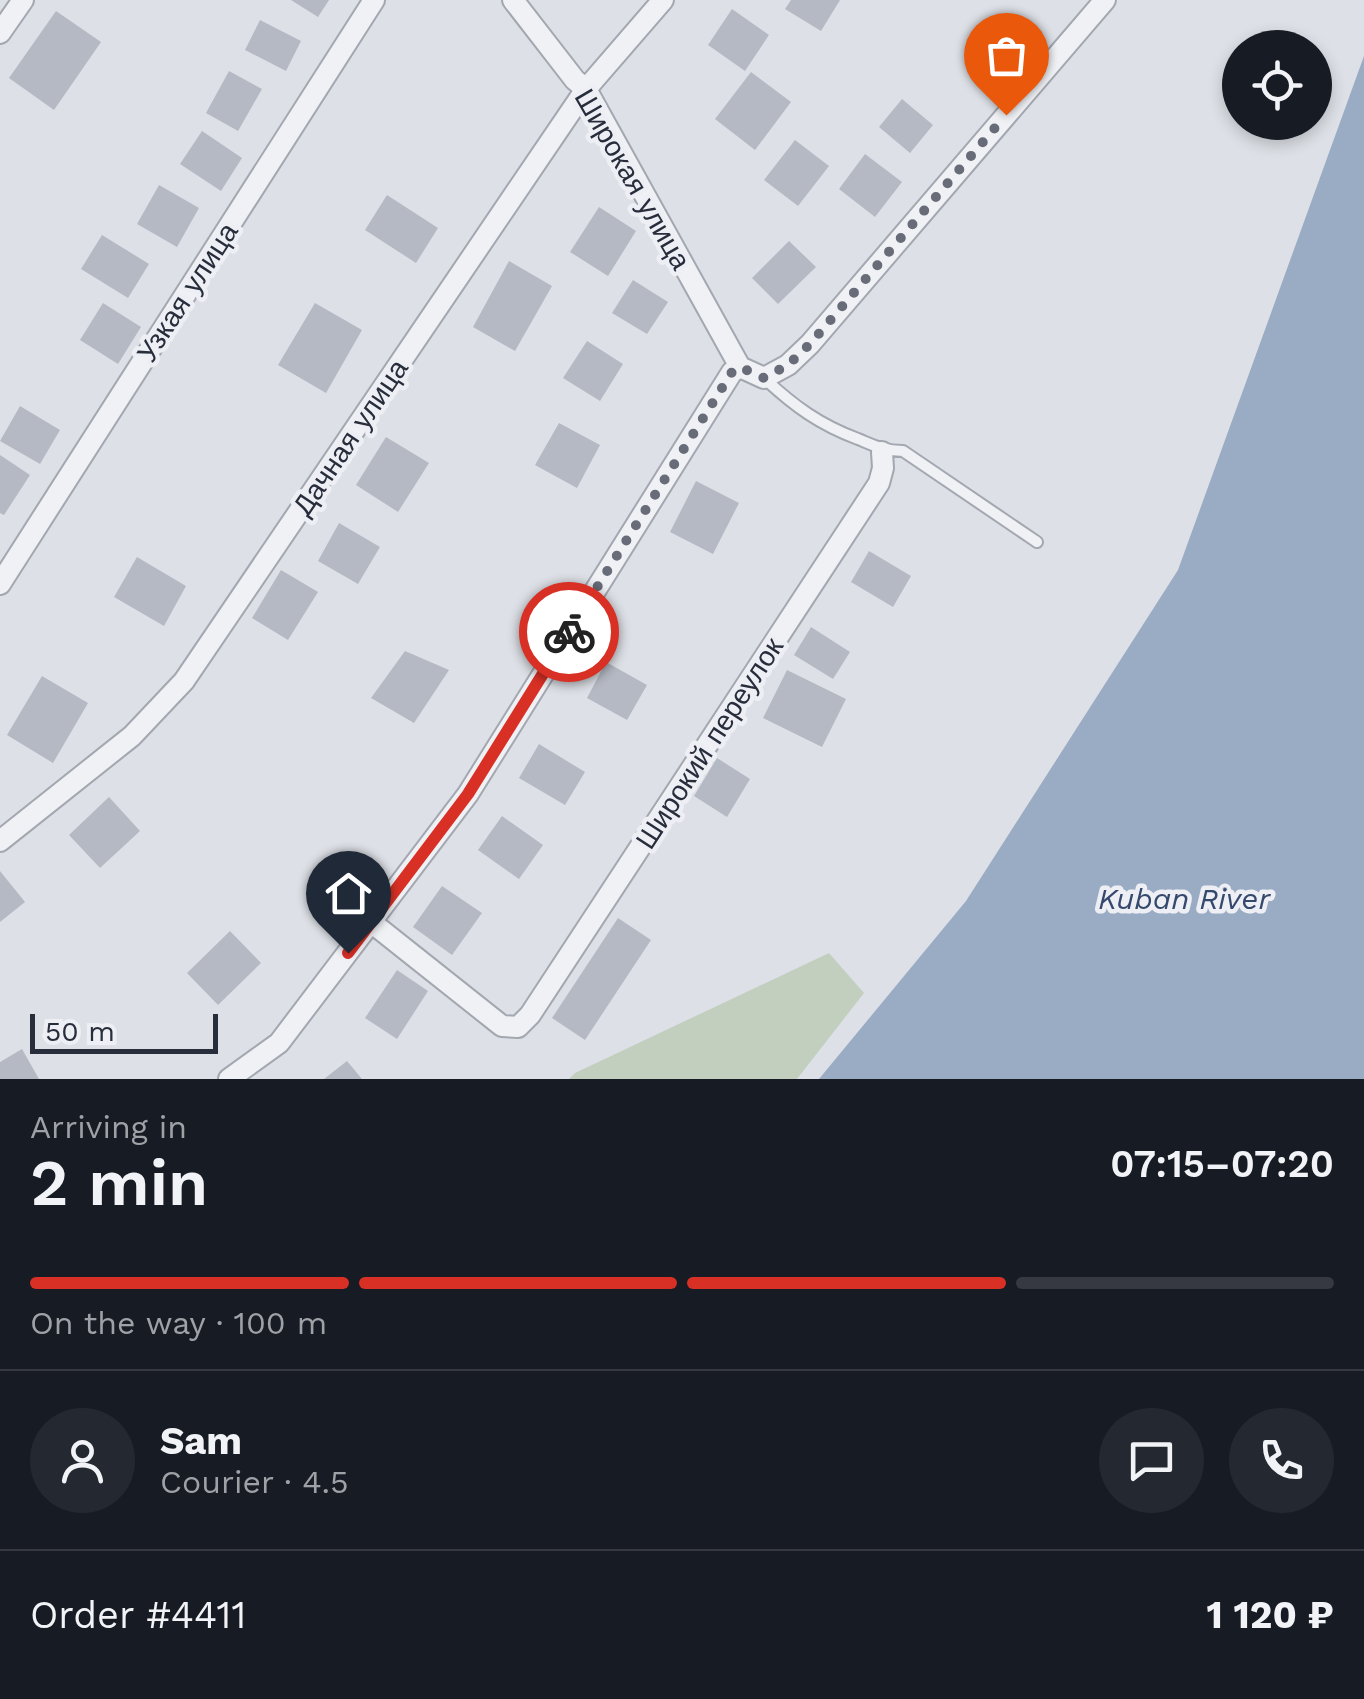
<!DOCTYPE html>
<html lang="en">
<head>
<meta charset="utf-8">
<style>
  body { margin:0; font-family:"Work Sans",sans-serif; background:#242831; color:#f1f3f6; height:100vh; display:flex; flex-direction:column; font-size:38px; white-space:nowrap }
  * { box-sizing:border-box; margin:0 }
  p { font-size:32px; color:#9ea1a6 }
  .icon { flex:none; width:55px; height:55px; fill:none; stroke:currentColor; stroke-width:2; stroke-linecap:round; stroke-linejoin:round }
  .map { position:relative; height:1079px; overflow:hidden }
  .sheet { display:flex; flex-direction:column; background:#171b24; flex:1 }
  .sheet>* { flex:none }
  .tools { position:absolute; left:1222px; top:30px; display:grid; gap:20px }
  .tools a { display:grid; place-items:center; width:110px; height:110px; border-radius:50%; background:#171b24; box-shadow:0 5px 15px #0003; font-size:50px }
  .scale { position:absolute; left:30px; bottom:25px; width:188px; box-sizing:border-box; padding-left:10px; border:5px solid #282d3c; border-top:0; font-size:28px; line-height:35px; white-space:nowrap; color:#282d3c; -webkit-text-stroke:8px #edeff4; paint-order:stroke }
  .pin { position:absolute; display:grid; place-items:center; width:85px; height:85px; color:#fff; margin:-102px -42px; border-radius:50% 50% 50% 0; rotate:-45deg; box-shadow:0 0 10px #0007 }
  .pin .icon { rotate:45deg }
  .courier { position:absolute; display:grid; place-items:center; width:100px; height:100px; margin:-50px; border:8px solid #d93025; border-radius:50%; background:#fff; color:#222; box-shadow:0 2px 12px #0007 }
  .headline em { font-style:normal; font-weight:600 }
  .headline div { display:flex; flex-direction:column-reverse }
  .headline { display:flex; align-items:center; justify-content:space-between; height:170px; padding:0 30px }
  h1 { font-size:65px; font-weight:600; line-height:75px }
  .bar { display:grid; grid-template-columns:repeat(4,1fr); gap:15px 10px; align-content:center; height:120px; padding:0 30px }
  .bar i { height:12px; border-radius:8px; background:#363941 }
  .bar .current { background:#d93025 }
  .bar p { grid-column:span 4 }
  .line { display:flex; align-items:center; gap:25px; padding:0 30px; border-top:2px solid #363941 }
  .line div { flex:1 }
  .round { display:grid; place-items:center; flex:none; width:105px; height:105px; border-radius:52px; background:#242831 }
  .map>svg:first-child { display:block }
  .green { fill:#c2cfbf }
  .water { fill:#9aabc4 }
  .building { fill:#b5b9c3 }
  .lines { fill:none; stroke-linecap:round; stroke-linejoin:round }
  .service-casing { stroke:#a3a7b0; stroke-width:14 }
  .minor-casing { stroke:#a3a7b0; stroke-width:24 }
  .service { stroke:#f0f1f5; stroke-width:10 }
  .minor { stroke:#f0f1f5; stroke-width:20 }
  .done { stroke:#676c78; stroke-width:10; stroke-dasharray:0 18 }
  .route { stroke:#d93025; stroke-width:12 }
  .labels { text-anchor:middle; stroke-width:9; stroke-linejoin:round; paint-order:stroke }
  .street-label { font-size:28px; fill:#282d3c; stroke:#edeff4 }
  .water-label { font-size:30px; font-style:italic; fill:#35486d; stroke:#edeff4 }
</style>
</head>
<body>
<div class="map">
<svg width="1364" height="1079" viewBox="0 0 1364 1079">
  <rect width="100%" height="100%" fill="#dde0e6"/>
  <!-- green -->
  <path class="green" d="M 829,953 L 864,993 L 797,1079 L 569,1079 L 575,1073 Z"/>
  <!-- water -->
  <path class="water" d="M 1364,56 L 1364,1079 L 819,1079 L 966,901 L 1178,570 Z"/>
  <!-- building -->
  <path class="building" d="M 291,0 L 329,0 L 318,17 Z
    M 791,0 L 840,0 L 821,31 L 785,9 Z
    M 732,9 L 769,35 L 745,71 L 708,45 Z
    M 56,11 L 101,42 L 54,110 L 9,78 Z
    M 260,20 L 301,41 L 286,71 L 245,50 Z
    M 229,71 L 262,89 L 238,131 L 206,113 Z
    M 751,72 L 791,102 L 755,150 L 715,119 Z
    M 902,99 L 933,125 L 910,153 L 879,127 Z
    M 202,131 L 242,158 L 221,191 L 180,164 Z
    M 795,140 L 829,166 L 798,206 L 764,180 Z
    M 865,154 L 902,182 L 875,217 L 839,189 Z
    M 159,185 L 199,208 L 177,247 L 137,224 Z
    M 387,195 L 438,228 L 416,263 L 365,230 Z
    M 599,207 L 636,231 L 608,276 L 570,252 Z
    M 102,235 L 149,264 L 128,298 L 81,269 Z
    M 789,241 L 816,267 L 778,304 L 752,278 Z
    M 509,261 L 552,286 L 515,351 L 473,327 Z
    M 633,280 L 668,302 L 647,334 L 612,313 Z
    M 103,303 L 141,327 L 118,364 L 80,340 Z
    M 315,303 L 362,330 L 326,393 L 278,365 Z
    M 587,341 L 623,364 L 600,401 L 563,378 Z
    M 20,406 L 60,430 L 40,464 L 0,441 Z
    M 559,423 L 600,445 L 577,488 L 535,465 Z
    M 386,437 L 429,463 L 398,512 L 356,485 Z
    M 0,455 L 30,475 L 4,515 L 0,513 Z
    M 696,481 L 739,503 L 713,554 L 670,532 Z
    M 339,523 L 380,547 L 358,584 L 318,561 Z
    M 869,551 L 911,576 L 893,607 L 851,582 Z
    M 137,557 L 186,586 L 164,626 L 114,597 Z
    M 281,570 L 318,592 L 288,640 L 252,618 Z
    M 811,627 L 850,652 L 833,679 L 794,655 Z
    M 405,651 L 449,670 L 414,723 L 371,698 Z
    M 606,662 L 647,685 L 627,720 L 587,698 Z
    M 787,670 L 846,699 L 822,747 L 763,718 Z
    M 42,676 L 88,703 L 53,763 L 7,735 Z
    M 539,744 L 585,772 L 565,805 L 519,778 Z
    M 717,758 L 750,779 L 727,817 L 694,796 Z
    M 109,797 L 140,831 L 100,868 L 69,835 Z
    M 502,816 L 543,845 L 519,879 L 478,850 Z
    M 0,871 L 25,902 L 0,922 Z
    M 442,886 L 482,913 L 452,955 L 413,927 Z
    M 618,918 L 651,940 L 585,1040 L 552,1018 Z
    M 230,931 L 261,963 L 218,1005 L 187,973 Z
    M 397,970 L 428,991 L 397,1039 L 365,1018 Z
    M 22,1049 L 39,1079 L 0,1079 L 0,1062 Z
    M 347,1061 L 362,1079 L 324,1079 Z"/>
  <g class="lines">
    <defs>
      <path id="service" d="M 765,379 C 794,406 820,425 858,439 C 875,446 884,451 903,451 L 1037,542"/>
      <path id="minor" d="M 513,0 L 575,80 L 586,89 L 740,367
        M 0,33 L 23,0
        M 0,584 L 374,0
        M 0,841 L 132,736 L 184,681 L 586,89 L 663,0
        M 371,922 L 502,1026 L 518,1027 L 530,1015 L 879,483 L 883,468 L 882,452
        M 229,1079 L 279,1043 L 468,794 L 732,372 L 740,367 L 764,378 L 788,365 L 810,344 L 1105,0"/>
    </defs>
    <!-- service casing -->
    <use href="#service" class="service-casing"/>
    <!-- minor casing -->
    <use href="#minor" class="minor-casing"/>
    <!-- service -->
    <use href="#service" class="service"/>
    <!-- minor -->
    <use href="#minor" class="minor"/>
  </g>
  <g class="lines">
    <!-- done -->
    <path class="done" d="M 569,632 L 732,372 L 740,367 L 764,378 L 788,365 L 810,344 L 1006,115"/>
    <!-- route -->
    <path class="route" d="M 348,953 L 468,794 L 569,632"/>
  </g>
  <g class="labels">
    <!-- street labels -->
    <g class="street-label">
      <text transform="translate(633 179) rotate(60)" y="10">Широкая улица</text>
      <text transform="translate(187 292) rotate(-57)" y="10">Узкая улица</text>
      <text transform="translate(350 437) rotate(-56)" y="10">Дачная улица</text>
      <text transform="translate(709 743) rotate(-57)" y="10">Широкий переулок</text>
    </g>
    <!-- water labels -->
    <g class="water-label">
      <text x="1184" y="909">Kuban River</text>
    </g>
  </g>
</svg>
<div class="tools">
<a><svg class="icon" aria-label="locate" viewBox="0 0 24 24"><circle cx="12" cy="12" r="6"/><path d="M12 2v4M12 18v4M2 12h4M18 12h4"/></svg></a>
</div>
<div class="scale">50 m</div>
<div class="pin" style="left:1006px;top:115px;background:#ea580c"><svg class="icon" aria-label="bag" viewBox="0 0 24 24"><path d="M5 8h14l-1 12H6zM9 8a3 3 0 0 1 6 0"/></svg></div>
<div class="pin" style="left:348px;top:953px;background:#1f2937"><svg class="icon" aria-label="home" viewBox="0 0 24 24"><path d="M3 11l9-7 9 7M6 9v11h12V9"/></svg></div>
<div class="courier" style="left:569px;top:632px"><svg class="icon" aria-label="bike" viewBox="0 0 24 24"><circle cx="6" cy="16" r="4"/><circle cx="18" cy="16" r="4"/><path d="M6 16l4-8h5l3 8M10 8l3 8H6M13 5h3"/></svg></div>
</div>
<section class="sheet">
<div class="headline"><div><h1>2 min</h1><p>Arriving in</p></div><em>07:15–07:20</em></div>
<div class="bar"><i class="current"></i><i class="current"></i><i class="current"></i><i></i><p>On the way · 100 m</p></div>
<div class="line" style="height:180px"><a class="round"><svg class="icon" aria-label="person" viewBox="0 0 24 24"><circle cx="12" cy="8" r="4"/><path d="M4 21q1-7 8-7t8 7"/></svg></a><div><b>Sam</b><p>Courier · 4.5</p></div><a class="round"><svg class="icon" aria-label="chat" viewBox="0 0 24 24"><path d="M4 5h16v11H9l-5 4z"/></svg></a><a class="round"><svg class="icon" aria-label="phone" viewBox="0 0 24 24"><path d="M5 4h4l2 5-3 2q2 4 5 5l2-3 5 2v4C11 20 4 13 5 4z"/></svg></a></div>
<div class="line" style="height:130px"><div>Order #4411</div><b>1 120 ₽</b></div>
</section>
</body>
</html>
